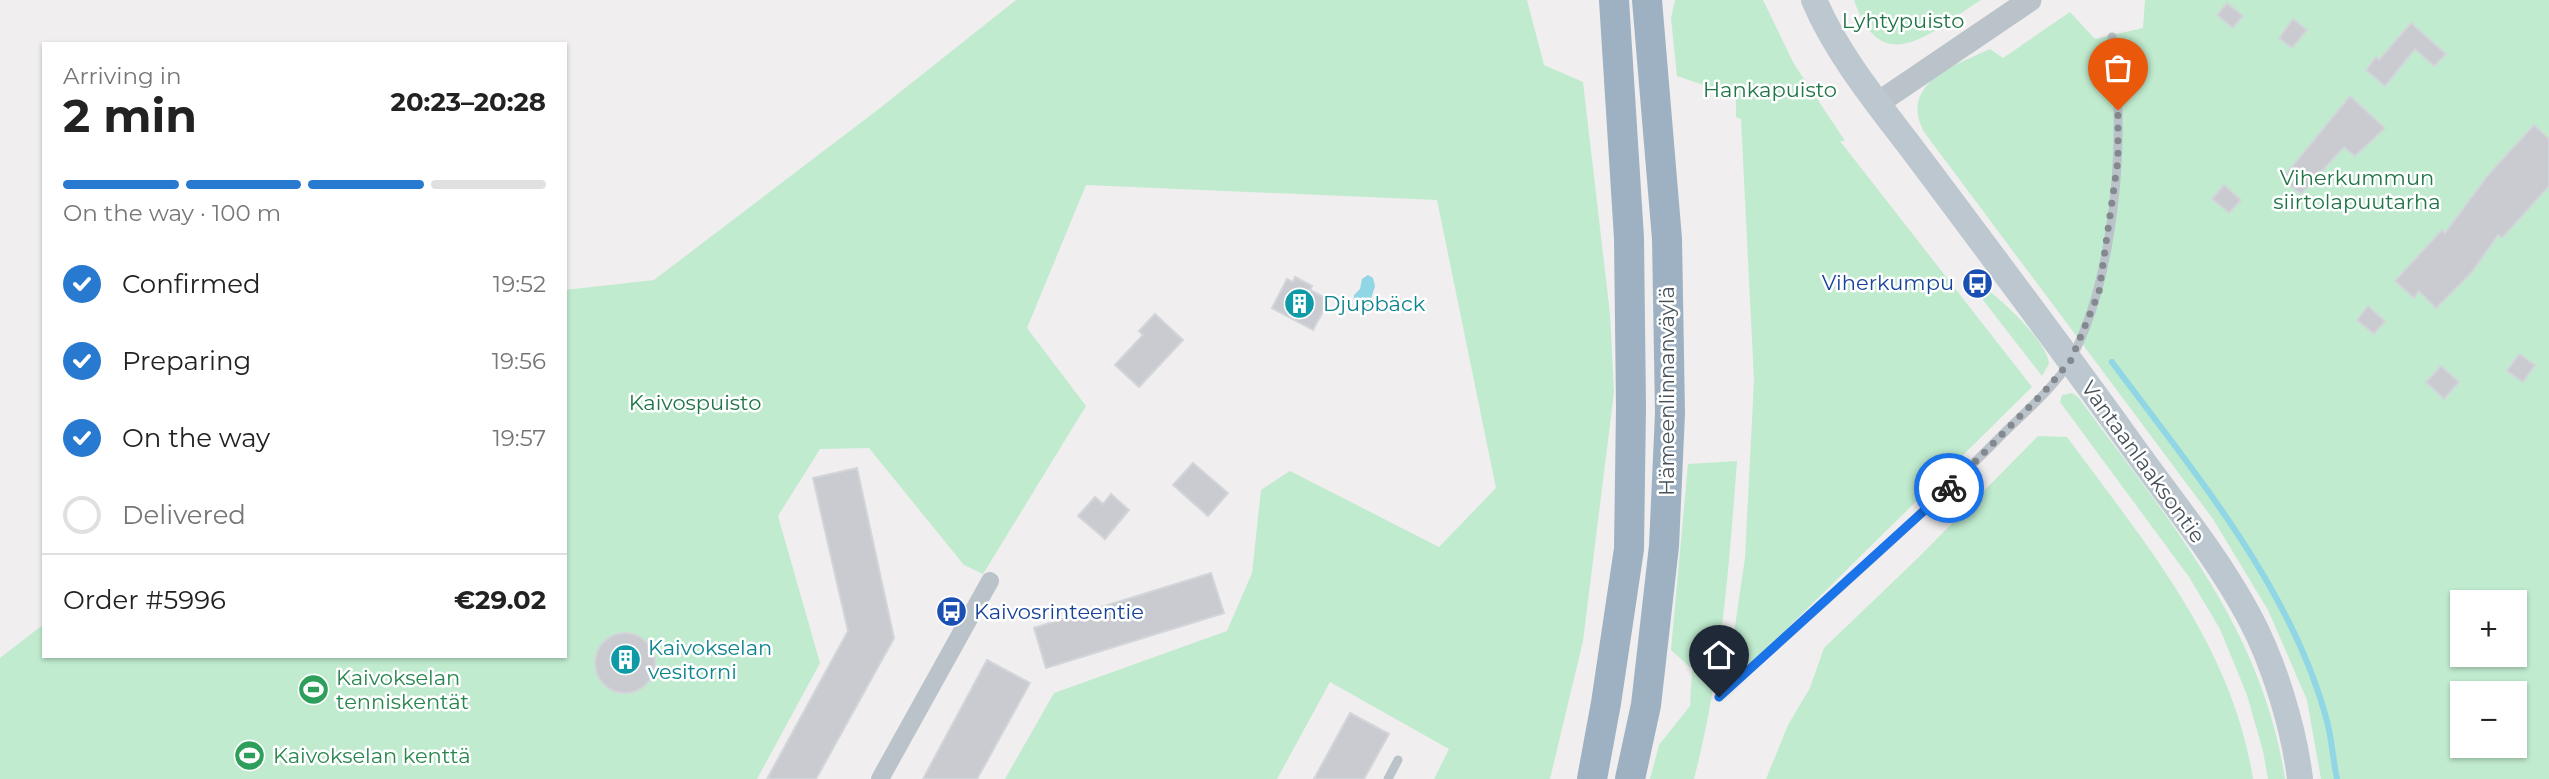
<!DOCTYPE html>
<html lang="en">
<head>
<meta charset="utf-8">
<style>
  body { margin:0; font-family:Montserrat,sans-serif; background:#f2f2f2; color:#222; height:100vh; display:flex; flex-direction:column; font-size:26px; white-space:nowrap }
  * { box-sizing:border-box; margin:0 }
  p { font-size:23px; color:#767676 }
  .icon { flex:none; width:38px; height:38px; fill:none; stroke:currentColor; stroke-width:2; stroke-linecap:round; stroke-linejoin:round }
  .map { position:relative; flex:1; overflow:hidden }
  .panel { position:absolute; left:42px; top:42px; width:525px; height:616px; display:flex; flex-direction:column; background:#fff; border-radius:0px; box-shadow:0 2px 5px #0004 }
  .panel>* { flex:none }
  .fabs { position:absolute; left:2450px; top:590px; display:grid; gap:14px }
  .fabs a { display:grid; place-items:center; width:77px; height:77px; border-radius:0px; background:#fff; box-shadow:0 2px 5px #0004; font-size:35px }
  .pin { position:absolute; display:grid; place-items:center; width:60px; height:60px; color:#fff; margin:-72px -30px; border-radius:50% 50% 50% 0; rotate:-45deg; box-shadow:0 0 7px #0007 }
  .pin .icon { rotate:45deg }
  .courier { position:absolute; display:grid; place-items:center; width:70px; height:70px; margin:-35px; border:5px solid #1a73e8; border-radius:50%; background:#fff; color:#222; box-shadow:0 2px 9px #0007 }
  .headline em { font-style:normal; font-weight:700 }
  .headline div { display:flex; flex-direction:column-reverse }
  .headline { display:flex; align-items:center; justify-content:space-between; height:119px; padding:0 21px }
  h1 { font-size:46px; font-weight:700; line-height:52px }
  .bar { display:grid; grid-template-columns:repeat(4,1fr); gap:10px 7px; align-content:center; height:84px; padding:0 21px }
  .bar i { height:9px; border-radius:5px; background:#e0e0e0 }
  .bar .active { background:#2879d0 }
  .bar p { grid-column:span 4 }
  .line { display:flex; align-items:center; gap:18px; padding:0 21px; border-top:2px solid #e0e0e0 }
  .line div { flex:1 }
  ol { padding:0 21px; list-style:none }
  li { display:flex; align-items:center; gap:21px; height:77px }
  li p { margin-inline-start:auto }
  li .icon { padding:7px; border-radius:50%; background:#2879d0; color:#fff; stroke-width:4 }
  li:last-child { color:#767676 }
  li i { width:38px; height:38px; border:4px solid #e0e0e0; border-radius:50% }
  .map>svg:first-child { display:block }
  .green { fill:#c0ebcf; fill-rule:evenodd }
  .water { fill:#90d6e4 }
  .lines { fill:none; stroke-linecap:round; stroke-linejoin:round }
  .stream { stroke:#90d6e4; stroke-width:6 }
  .building { fill:#c9cbd0; stroke:#d2d5d9; stroke-width:2 }
  .service { stroke:#bbc3ca; stroke-width:9 }
  .minor { stroke:#bbc3ca; stroke-width:18 }
  .tertiary { stroke:#bbc3ca; stroke-width:23 }
  .secondary { stroke:#bdc7d0; stroke-width:26 }
  .trunk { stroke:#9db1c2; stroke-width:30 }
  .done { stroke:#83898e; stroke-width:7; stroke-dasharray:0 12.6 }
  .route { stroke:#1a73e8; stroke-width:9 }
  .labels { text-anchor:middle; stroke-width:5; stroke-linejoin:round; paint-order:stroke }
  .park-label { font-size:21px; fill:#1f7546; stroke:#fff }
  .transit-label { font-size:21px; fill:#164399; stroke:#fff; text-anchor:end }
  .culture-label { font-size:21px; fill:#0d838f; stroke:#fff; text-anchor:start }
  .street-label { font-size:21px; fill:#48525a; stroke:#fff }
  .leisure-label { font-size:21px; fill:#27864d; stroke:#fff; text-anchor:start }
</style>
</head>
<body>
<div class="map">
<svg width="2549" height="779" viewBox="0 0 2549 779">
  <rect width="100%" height="100%" fill="#f0eeee"/>
  <!-- green -->
  <path class="green" d="M 1016,0 L 1527,0 L 1544,65 L 1583,82 L 1610,314 L 1614,392 L 1583,641 L 1550,779 L 1434,779 L 1449,749 L 1330,682 L 1277,779 L 1005,779 L 1054,693 L 1227,631 L 1252,573 L 1261,490 L 1290,471 L 1439,547 L 1496,488 L 1437,200 L 1086,185 L 1027,328 L 1086,406 L 983,574 L 964,565 L 869,448 L 820,449 L 778,516 L 820,663 L 757,779 L 0,779 L 0,658 L 44,624 L 44,656 L 565,656 L 565,290 L 654,280 L 880,108 Z
    M 1675,0 L 1763,0 L 1794,64 L 1845,141 L 1840,141 L 2032,387 L 1747,668 L 1731,653 L 1745,558 L 1754,380 L 1741,119 L 1736,117 L 1736,96 L 1677,76 L 1671,18 Z
    M 1854,0 L 1981,0 C 1933,30 1882,83 1854,0 Z
    M 2145,0 L 2549,0 L 2549,779 L 2321,779 L 2307,700 L 2268,610 L 2213,519 L 1924,132 C 1898,83 1956,65 1990,49 L 2003,58 L 2070,12 L 2095,39 L 2143,28 ZM 2462,602 L 2515,602 L 2515,654 L 2462,654 ZM 2462,693 L 2515,693 L 2515,746 L 2462,746 Z
    M 1988,290 C 2005,303 2048,343 2049,364 L 2042,376 L 1983,300 Z
    M 2072,393 L 2078,397 C 2166,517 2262,626 2285,779 L 2268,779 L 2263,751 L 2247,695 L 2220,629 L 2189,577 L 2060,402 L 2062,395 Z
    M 2038,436 L 2067,437 C 2145,543 2232,645 2253,779 L 1766,779 L 1788,725 L 1810,688 L 1824,648 L 1919,557 Z
    M 1737,461 C 1729,567 1721,676 1694,779 L 1650,779 L 1659,745 L 1690,706 L 1692,669 L 1671,650 L 1688,464 Z"/>
  <!-- water -->
  <path class="water" d="M 1368,275 L 1373,278 L 1375,286 L 1369,305 L 1361,307 L 1354,305 L 1354,295 L 1360,289 L 1362,279 Z"/>
  <g class="lines">
    <!-- stream -->
    <path class="stream" d="M 2112,362 C 2192,470 2292,588 2327,721 C 2332,740 2333,760 2337,779"/>
  </g>
  <!-- building -->
  <path class="building" d="M 2227,3 L 2243,16 L 2233,28 L 2217,15 Z
    M 2293,19 L 2307,30 L 2292,48 L 2279,38 Z
    M 2411,23 L 2446,54 L 2434,66 L 2415,49 L 2385,86 L 2366,70 L 2376,57 L 2379,60 Z
    M 2350,96 L 2385,128 L 2355,156 L 2344,147 L 2301,194 L 2282,179 Z
    M 2534,125 L 2549,139 L 2549,186 L 2502,238 L 2498,235 L 2471,273 L 2436,308 L 2419,291 L 2414,298 L 2395,281 L 2442,230 L 2445,233 L 2489,174 Z
    M 2224,185 L 2241,200 L 2229,213 L 2212,199 Z
    M 1295,277 L 1312,286 L 1310,290 L 1329,300 L 1313,330 L 1272,308 L 1287,279 L 1293,282 Z
    M 2368,306 L 2385,321 L 2374,334 L 2357,320 Z
    M 1155,314 L 1183,340 L 1139,387 L 1115,365 L 1143,335 L 1139,331 Z
    M 2519,354 L 2535,365 L 2523,382 L 2507,371 Z
    M 2441,366 L 2459,382 L 2444,399 L 2426,382 Z
    M 1193,463 L 1228,493 L 1208,516 L 1173,485 Z
    M 857,468 L 894,638 L 816,779 L 767,779 L 848,631 L 813,478 Z
    M 1111,494 L 1129,510 L 1105,539 L 1078,516 L 1095,497 L 1103,504 Z
    M 1211,573 L 1224,613 L 1046,668 L 1034,628 Z
    M595 663a30 30 0 1 1 60 0a30 30 0 1 1-60 0Z
    M 987,660 L 1030,683 L 977,779 L 923,779 Z
    M 1350,713 L 1389,734 L 1364,779 L 1314,779 Z"/>
  <g class="lines">
    <!-- service -->
    <path class="service" d="M 1719,697 C 1812,612 1907,530 1996,441 C 2018,418 2057,386 2071,359 C 2107,293 2120,186 2118,111 C 2118,86 2114,61 2112,37
      M 1388,779 L 1398,760"/>
    <!-- minor -->
    <path class="minor" d="M 880,779 L 990,581"/>
    <!-- tertiary -->
    <path class="tertiary" d="M 1878,103 L 2030,0"/>
    <!-- secondary -->
    <path class="secondary" d="M 1814,0 C 1839,59 1884,111 1922,162 C 1991,254 2060,346 2127,439 C 2168,497 2216,554 2250,618 C 2274,663 2294,728 2300,779"/>
    <!-- trunk -->
    <path class="trunk" d="M 1592,779 L 1606,703 L 1629,549 L 1631,407 L 1629,238 L 1614,0
      M 1630,779 L 1646,705 L 1664,546 L 1670,413 L 1667,239 L 1647,0"/>
  </g>
  <g class="lines">
    <!-- done -->
    <path class="done" d="M 1949,488 L 2045,391 L 2071,360 L 2099,292 L 2118,160 L 2118,110"/>
    <!-- route -->
    <path class="route" d="M 1719,697 L 1949,488"/>
  </g>
  <!-- icons -->
  <defs>
    <symbol id="bus-disc" viewBox="-11 -11 22 22"><circle r="9.5" fill="#1a4fb4" stroke="#fff"/><path d="M-5-6H5V4H4V6H2V4H-2V6H-4V4H-5ZM-3.5-4V0h7V-4ZM-3.5 1.2v1.5H-2V1.2ZM2 1.2v1.5H3.5V1.2Z" fill="#fff"/></symbol>
    <symbol id="building-disc" viewBox="-11 -11 22 22"><circle r="9.5" fill="#0f9aa8" stroke="#fff"/><path d="M-4-6H4V6H1V3H-1V6H-4ZM-2.5-4.3h1.7v1.8h-1.7ZM.8-4.3h1.7v1.8H.8ZM-2.5-1h1.7V.8h-1.7ZM.8-1h1.7V.8H.8Z" fill="#fff"/></symbol>
    <symbol id="stadium-disc" viewBox="-11 -11 22 22"><circle r="9.5" fill="#2e9e5b" stroke="#fff"/><path d="M0-5a6.5 5 0 1 0 0 10a6.5 5 0 1 0 0-10ZM-3.5-1.8h7v3.6h-7Z" fill="#fff"/></symbol>
  </defs>
  <g fill-rule="evenodd">
    <use href="#bus-disc" x="1960" y="266" width="35" height="35"/>
    <use href="#building-disc" x="1282" y="286" width="35" height="35"/>
    <use href="#bus-disc" x="934" y="594" width="35" height="35"/>
    <use href="#building-disc" x="608" y="642" width="35" height="35"/>
    <use href="#stadium-disc" x="296" y="672" width="35" height="35"/>
    <use href="#stadium-disc" x="232" y="738" width="35" height="35"/>
  </g>
  <g class="labels">
    <!-- park labels -->
    <g class="park-label">
      <text x="1903" y="28">Lyhtypuisto</text>
      <text x="1770" y="97">Hankapuisto</text>
      <text x="2357" y="185">Viherkummun<tspan x="2357" dy="24">siirtolapuutarha</tspan></text>
      <text x="695" y="410">Kaivospuisto</text>
    </g>
    <!-- transit labels -->
    <g class="transit-label">
      <text x="1954" y="290">Viherkumpu</text>
      <text x="974" y="619" text-anchor="start">Kaivosrinteentie</text>
    </g>
    <!-- culture labels -->
    <g class="culture-label">
      <text x="1323" y="311">Djupbäck</text>
      <text x="648" y="655">Kaivokselan<tspan x="648" dy="24">vesitorni</tspan></text>
    </g>
    <!-- street labels -->
    <g class="street-label">
      <text transform="translate(1667 391) rotate(-90)" y="7">Hämeenlinnanväylä</text>
      <text transform="translate(2143 462) rotate(54)" y="7">Vantaanlaaksontie</text>
    </g>
    <!-- leisure labels -->
    <g class="leisure-label">
      <text x="336" y="685">Kaivokselan<tspan x="336" dy="24">tenniskentät</tspan></text>
      <text x="273" y="763">Kaivokselan kenttä</text>
    </g>
  </g>
</svg>
<div class="fabs">
<a>+</a>
<a>−</a>
</div>
<div class="pin" style="left:2118px;top:110px;background:#ea580c"><svg class="icon" aria-label="bag" viewBox="0 0 24 24"><path d="M5 8h14l-1 12H6zM9 8a3 3 0 0 1 6 0"/></svg></div>
<div class="pin" style="left:1719px;top:697px;background:#1f2937"><svg class="icon" aria-label="home" viewBox="0 0 24 24"><path d="M3 11l9-7 9 7M6 9v11h12V9"/></svg></div>
<div class="courier" style="left:1949px;top:488px"><svg class="icon" aria-label="bike" viewBox="0 0 24 24"><circle cx="6" cy="16" r="4"/><circle cx="18" cy="16" r="4"/><path d="M6 16l4-8h5l3 8M10 8l3 8H6M13 5h3"/></svg></div>
<section class="panel">
<div class="headline"><div><h1>2 min</h1><p>Arriving in</p></div><em>20:23–20:28</em></div>
<div class="bar"><i class="active"></i><i class="active"></i><i class="active"></i><i></i><p>On the way · 100 m</p></div>
<ol>
<li><svg class="icon" aria-label="check" viewBox="0 0 24 24"><path d="M5 12l5 5 9-10"/></svg>Confirmed<p>19:52</p></li>
<li><svg class="icon" aria-label="check" viewBox="0 0 24 24"><path d="M5 12l5 5 9-10"/></svg>Preparing<p>19:56</p></li>
<li><svg class="icon" aria-label="check" viewBox="0 0 24 24"><path d="M5 12l5 5 9-10"/></svg>On the way<p>19:57</p></li>
<li><i></i>Delivered</li>
</ol>
<div class="line" style="height:91px"><div>Order #5996</div><b>€29.02</b></div>
</section>
</div>
</body>
</html>
